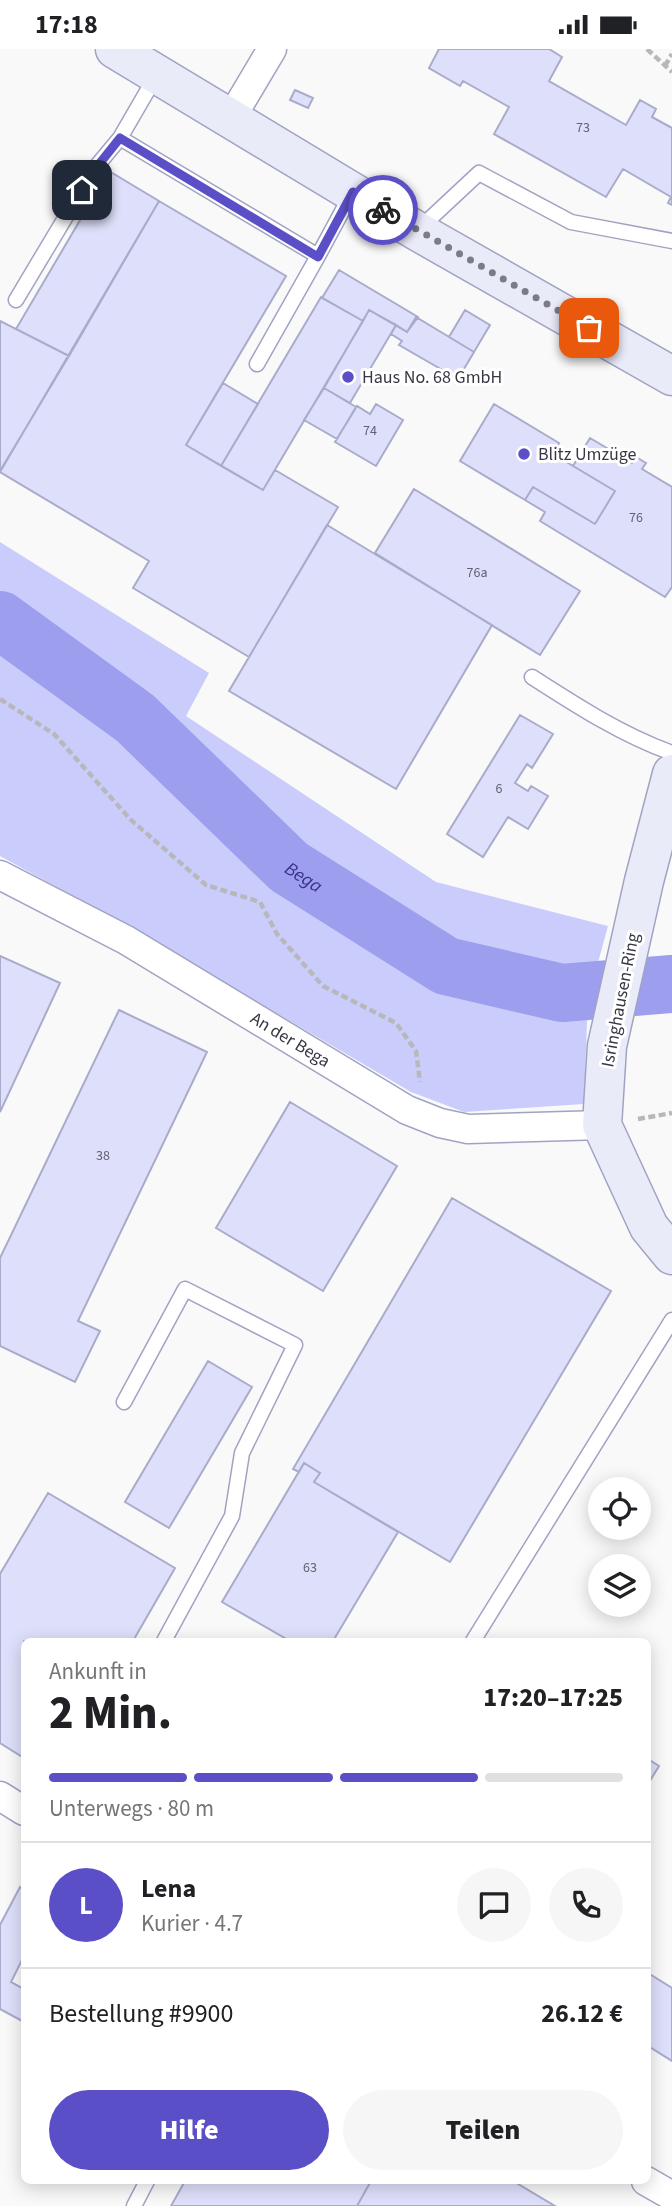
<!DOCTYPE html>
<html lang="de">
<head>
<meta charset="utf-8">
<style>
  body { margin:0; font-family:"Source Sans 3",sans-serif; background:#f6f6f6; color:#202124; height:100vh; display:flex; flex-direction:column; font-size:26px; white-space:nowrap }
  * { box-sizing:border-box; margin:0 }
  p { font-size:23px; color:#757577 }
  .icon { flex:none; width:38px; height:38px; fill:none; stroke:currentColor; stroke-width:2; stroke-linecap:round; stroke-linejoin:round }
  .map { position:relative; flex:1; overflow:hidden }
  .sheet { position:absolute; left:21px; top:1589px; width:630px; height:546px; display:flex; flex-direction:column; background:#fff; border-radius:10px; box-shadow:0 4px 18px #0003 }
  .sheet>* { flex:none }
  .tools { position:absolute; left:588px; top:1428px; display:grid; gap:14px }
  .tools a { display:grid; place-items:center; width:63px; height:63px; border-radius:50%; background:#fff; box-shadow:0 4px 18px #0003; font-size:35px }
  .pin { position:absolute; display:grid; place-items:center; width:60px; height:60px; color:#fff; margin:-30px; border-radius:14px; box-shadow:0 4px 10px #0006 }
  .courier { position:absolute; display:grid; place-items:center; width:70px; height:70px; margin:-35px; border:5px solid #5b4fc7; border-radius:50%; background:#fff; color:#222; box-shadow:0 2px 9px #0007 }
  .overview em { font-style:normal; font-weight:800 }
  .overview div { display:flex; flex-direction:column-reverse }
  .overview { display:flex; align-items:center; justify-content:space-between; height:119px; padding:0 28px }
  h1 { font-size:46px; font-weight:800; line-height:52px }
  .bar { display:grid; grid-template-columns:repeat(4,1fr); gap:10px 7px; align-content:center; height:84px; padding:0 28px }
  .bar i { height:9px; border-radius:5px; background:#e0e0e0 }
  .bar .on { background:#5b4fc7 }
  .bar p { grid-column:span 4 }
  .line { display:flex; align-items:center; gap:18px; padding:0 28px; border-top:2px solid #e0e0e0 }
  .line div { flex:1 }
  .round { display:grid; place-items:center; flex:none; width:74px; height:74px; border-radius:37px; background:#f6f6f6 }
  .action { display:flex; gap:14px; margin-top:auto; padding:14px 28px }
  .action a { flex:1; height:80px; border-radius:42px; background:#5b4fc7; color:#fff; font-size:28px; font-weight:800; line-height:80px; text-align:center }
  .action a+a { background:#f6f6f6; color:#202124 }
  .status { display:flex; justify-content:space-between; align-items:center; height:49px; padding:0 35px; background:#fff; direction:ltr }
  .status svg { height:19px; fill:currentColor }
  .map>svg:first-child { display:block }
  .green { fill:#cacdfc }
  .lines { fill:none; stroke-linecap:round; stroke-linejoin:round }
  .river { stroke:#9d9eee; stroke-width:58 }
  .building { fill:#dee0fb; stroke:#a9abcb; stroke-width:2 }
  .lane-casing { stroke:#a1a3c3; stroke-width:17 }
  .street-casing { stroke:#a1a3c3; stroke-width:31 }
  .secondary-casing { stroke:#a1a3c3; stroke-width:41 }
  .path { stroke:#b8b8bc; stroke-width:4.5; stroke-dasharray:7 3.5; stroke-linecap:butt }
  .lane { stroke:#fff; stroke-width:14 }
  .street { stroke:#fff; stroke-width:28 }
  .secondary { stroke:#eaebf9; stroke-width:38 }
  .done { stroke:#7c7c84; stroke-width:7; stroke-dasharray:0 12.6 }
  .route { stroke:#5b4fc7; stroke-width:9 }
  .poi-dot { fill:#5b4fc7; stroke:#fff; stroke-width:2.5 }
  .labels { text-anchor:middle; stroke-width:6; stroke-linejoin:round; paint-order:stroke }
  .number-label { font-size:14px; fill:#626272 }
  .poi-label { font-size:18px; fill:#383845; stroke:#fff; text-anchor:start }
  .street-label { font-size:18px; fill:#383845; stroke:#fff }
  .water-label { font-size:19px; font-style:italic; fill:#3a2e8a; stroke:#fff }
</style>
</head>
<body>
<div class="status"><b>17:18</b><svg viewBox="0 0 49 12"><path d="M0 12V9h3v3zM5 12V6h3v6zM10 12V3h3v9zM15 12V0h3v12zM26 1h20v11H26zM47 4h2v5h-2z"/></svg></div>
<div class="map">
<svg width="672" height="2157" viewBox="0 0 672 2157">
  <rect width="100%" height="100%" fill="#f9f9f9"/>
  <!-- green -->
  <path class="green" d="M 0,493 L 209,624 L 186,667 L 436,833 L 608,877 L 596,921 L 587,974 L 584,1055 L 464,1063 L 411,1043 L 135,881 L 0,807 Z"/>
  <g class="lines">
    <!-- river -->
    <path class="river" id="s1" d="M 0,571 L 135,669 L 289,818 L 446,917 L 562,944 L 672,935"/>
  </g>
  <!-- building -->
  <path class="building" d="M 439,0 L 549,0 L 562,8 L 549,32 L 626,76 L 640,51 L 656,60 L 652,68 L 672,79 L 672,156 L 668,154 L 671,148 L 623,120 L 606,148 L 494,85 L 509,58 L 463,32 L 460,37 L 429,19 Z
    M 295,41 L 313,49 L 308,59 L 290,51 Z
    M 109,122 L 159,152 L 69,307 L 16,280 Z
    M 159,152 L 286,227 L 186,396 L 263,441 L 275,421 L 338,458 L 249,608 L 133,539 L 149,512 L 0,423 Z
    M 339,221 L 418,268 L 407,283 L 369,261 L 363,272 L 322,249 Z
    M 321,248 L 363,272 L 263,441 L 221,417 Z
    M 369,261 L 396,276 L 350,354 L 324,339 Z
    M 465,261 L 490,276 L 474,303 L 449,288 Z
    M 416,268 L 474,303 L 458,330 L 399,296 L 402,292 L 391,285 L 396,276 L 407,283 Z
    M 0,272 L 69,307 L 0,422 Z
    M 223,334 L 258,355 L 221,417 L 186,396 Z
    M 324,339 L 356,358 L 337,390 L 304,371 Z
    M 376,355 L 403,371 L 376,417 L 335,393 L 357,357 L 370,365 Z
    M 494,355 L 559,394 L 553,405 L 615,442 L 595,475 L 533,438 L 525,451 L 460,412 Z
    M 590,389 L 632,414 L 636,408 L 646,414 L 642,420 L 672,438 L 672,538 L 665,548 L 540,472 L 545,463 L 525,451 L 533,438 L 595,475 L 615,442 L 573,417 Z
    M 414,440 L 580,542 L 540,606 L 375,504 Z
    M 327,476 L 492,576 L 396,740 L 229,642 Z
    M 520,666 L 553,685 L 532,719 L 527,715 L 515,734 L 528,742 L 531,737 L 548,747 L 528,780 L 508,768 L 483,808 L 447,785 Z
    M 0,907 L 60,934 L 0,1063 Z
    M 119,961 L 207,1003 L 78,1272 L 100,1282 L 75,1333 L 0,1297 L 0,1209 Z
    M 290,1053 L 397,1117 L 323,1242 L 216,1179 Z
    M 452,1149 L 611,1242 L 450,1513 L 314,1433 L 320,1424 L 304,1414 L 299,1423 L 293,1420 Z
    M 208,1312 L 252,1338 L 169,1479 L 125,1453 Z
    M 304,1414 L 320,1424 L 314,1433 L 398,1483 L 333,1592 L 290,1592 L 222,1553 Z
    M 48,1444 L 175,1519 L 133,1592 L 24,1592 L 24,1709 L 0,1694 L 0,1525 Z
    M 648,1710 L 659,1717 L 648,1735 Z
    M 20,1838 L 24,1841 L 24,1907 L 11,1933 L 24,1940 L 24,1973 L 0,1960 L 0,1876 Z
    M 648,1924 L 672,1939 L 672,2012 L 648,1997 Z
    M 185,2132 L 371,2132 L 357,2157 L 171,2157 Z
    M 371,2132 L 513,2132 L 555,2157 L 357,2157 Z"/>
  <g class="lines">
    <defs>
      <path id="lane" d="M 156,27 L 120,89 L 318,207 L 352,144
        M 419,180 L 479,124 L 571,173 L 672,192
        M 16,251 L 95,119 L 120,89
        M 257,315 L 318,207
        M 532,628 C 577,657 622,686 672,704
        M 124,1353 L 185,1240 L 295,1296 L 242,1404 L 232,1467 L 164,1592
        M 473,1592 L 672,1271
        M 134,2157 L 147,2132"/>
      <g id="street">
        <path d="M 231,69 L 272,0"/>
        <path id="s2" d="M 0,826 L 126,891 L 407,1061 L 440,1074 L 468,1080 L 602,1076"/>
        <path d="M 0,1747 L 24,1762"/>
        <path d="M 646,2132 L 672,2147"/>
      </g>
      <path id="secondary" d="M 115,0 L 417,182 L 672,327
        M 672,725 L 644,832 L 607,997 L 602,1076 L 649,1178 L 672,1206"/>
    </defs>
    <!-- lane casing -->
    <use href="#lane" class="lane-casing"/>
    <!-- street casing -->
    <use href="#street" class="street-casing"/>
    <!-- secondary casing -->
    <use href="#secondary" class="secondary-casing"/>
    <!-- path -->
    <path class="path" d="M 647,0 L 672,23
      M 665,17 L 672,5
      M 0,650 L 54,685 L 131,771 L 206,836 L 260,853 L 277,885 L 323,937 L 396,974 L 416,1002 L 420,1033
      M 638,1070 L 672,1064"/>
    <!-- lane -->
    <use href="#lane" class="lane"/>
    <!-- street -->
    <use href="#street" class="street"/>
    <!-- secondary -->
    <use href="#secondary" class="secondary"/>
  </g>
  <g class="lines">
    <!-- done -->
    <path class="done" d="M 383,161 L 589,279"/>
    <!-- route -->
    <path class="route" d="M 82,141 L 96,119 L 120,89 L 318,208 L 353,143 L 383,161"/>
  </g>
  <!-- markers -->
  <g class="poi-dot">
    <circle cx="348" cy="328" r="7"/>
    <circle cx="524" cy="405" r="7"/>
  </g>
  <g class="labels">
    <!-- number labels -->
    <g class="number-label">
      <text x="583" y="83">73</text>
      <text x="370" y="386">74</text>
      <text x="636" y="473">76</text>
      <text x="477" y="528">76a</text>
      <text x="499" y="744">6</text>
      <text x="103" y="1111">38</text>
      <text x="310" y="1523">63</text>
    </g>
    <!-- poi labels -->
    <g class="poi-label">
      <text x="362" y="334">Haus No. 68 GmbH</text>
      <text x="538" y="411">Blitz Umzüge</text>
    </g>
    <!-- street labels -->
    <g class="street-label">
      <text transform="translate(620 951) rotate(-79)" y="6">Isringhausen-Ring</text>
      <text dy="6" stroke="none"><textPath href="#s2" startOffset="334">An der Bega</textPath></text>
    </g>
    <!-- water labels -->
    <g class="water-label">
      <text dy="7" stroke="none"><textPath href="#s1" startOffset="399">Bega</textPath></text>
    </g>
  </g>
</svg>
<div class="tools">
<a><svg class="icon" aria-label="locate" viewBox="0 0 24 24"><circle cx="12" cy="12" r="6"/><path d="M12 2v4M12 18v4M2 12h4M18 12h4"/></svg></a>
<a><svg class="icon" aria-label="layers" viewBox="0 0 24 24"><path d="M12 4l9 5-9 5-9-5zM3 14l9 5 9-5"/></svg></a>
</div>
<div class="pin" style="left:589px;top:279px;background:#ea580c"><svg class="icon" aria-label="bag" viewBox="0 0 24 24"><path d="M5 8h14l-1 12H6zM9 8a3 3 0 0 1 6 0"/></svg></div>
<div class="pin" style="left:82px;top:141px;background:#1f2937"><svg class="icon" aria-label="home" viewBox="0 0 24 24"><path d="M3 11l9-7 9 7M6 9v11h12V9"/></svg></div>
<div class="courier" style="left:383px;top:161px"><svg class="icon" aria-label="bike" viewBox="0 0 24 24"><circle cx="6" cy="16" r="4"/><circle cx="18" cy="16" r="4"/><path d="M6 16l4-8h5l3 8M10 8l3 8H6M13 5h3"/></svg></div>
<section class="sheet">
<div class="overview"><div><h1>2 Min.</h1><p>Ankunft in</p></div><em>17:20–17:25</em></div>
<div class="bar"><i class="on"></i><i class="on"></i><i class="on"></i><i></i><p>Unterwegs · 80 m</p></div>
<div class="line" style="height:126px"><b class="round" style="background:#5b4fc7;color:#fff">L</b><div><b>Lena</b><p>Kurier · 4.7</p></div><a class="round"><svg class="icon" aria-label="chat" viewBox="0 0 24 24"><path d="M4 5h16v11H9l-5 4z"/></svg></a><a class="round"><svg class="icon" aria-label="phone" viewBox="0 0 24 24"><path d="M5 4h4l2 5-3 2q2 4 5 5l2-3 5 2v4C11 20 4 13 5 4z"/></svg></a></div>
<div class="line" style="height:91px"><div>Bestellung #9900</div><b>26.12 €</b></div>
<div class="action"><a>Hilfe</a><a>Teilen</a></div>
</section>
</div>
</body>
</html>
